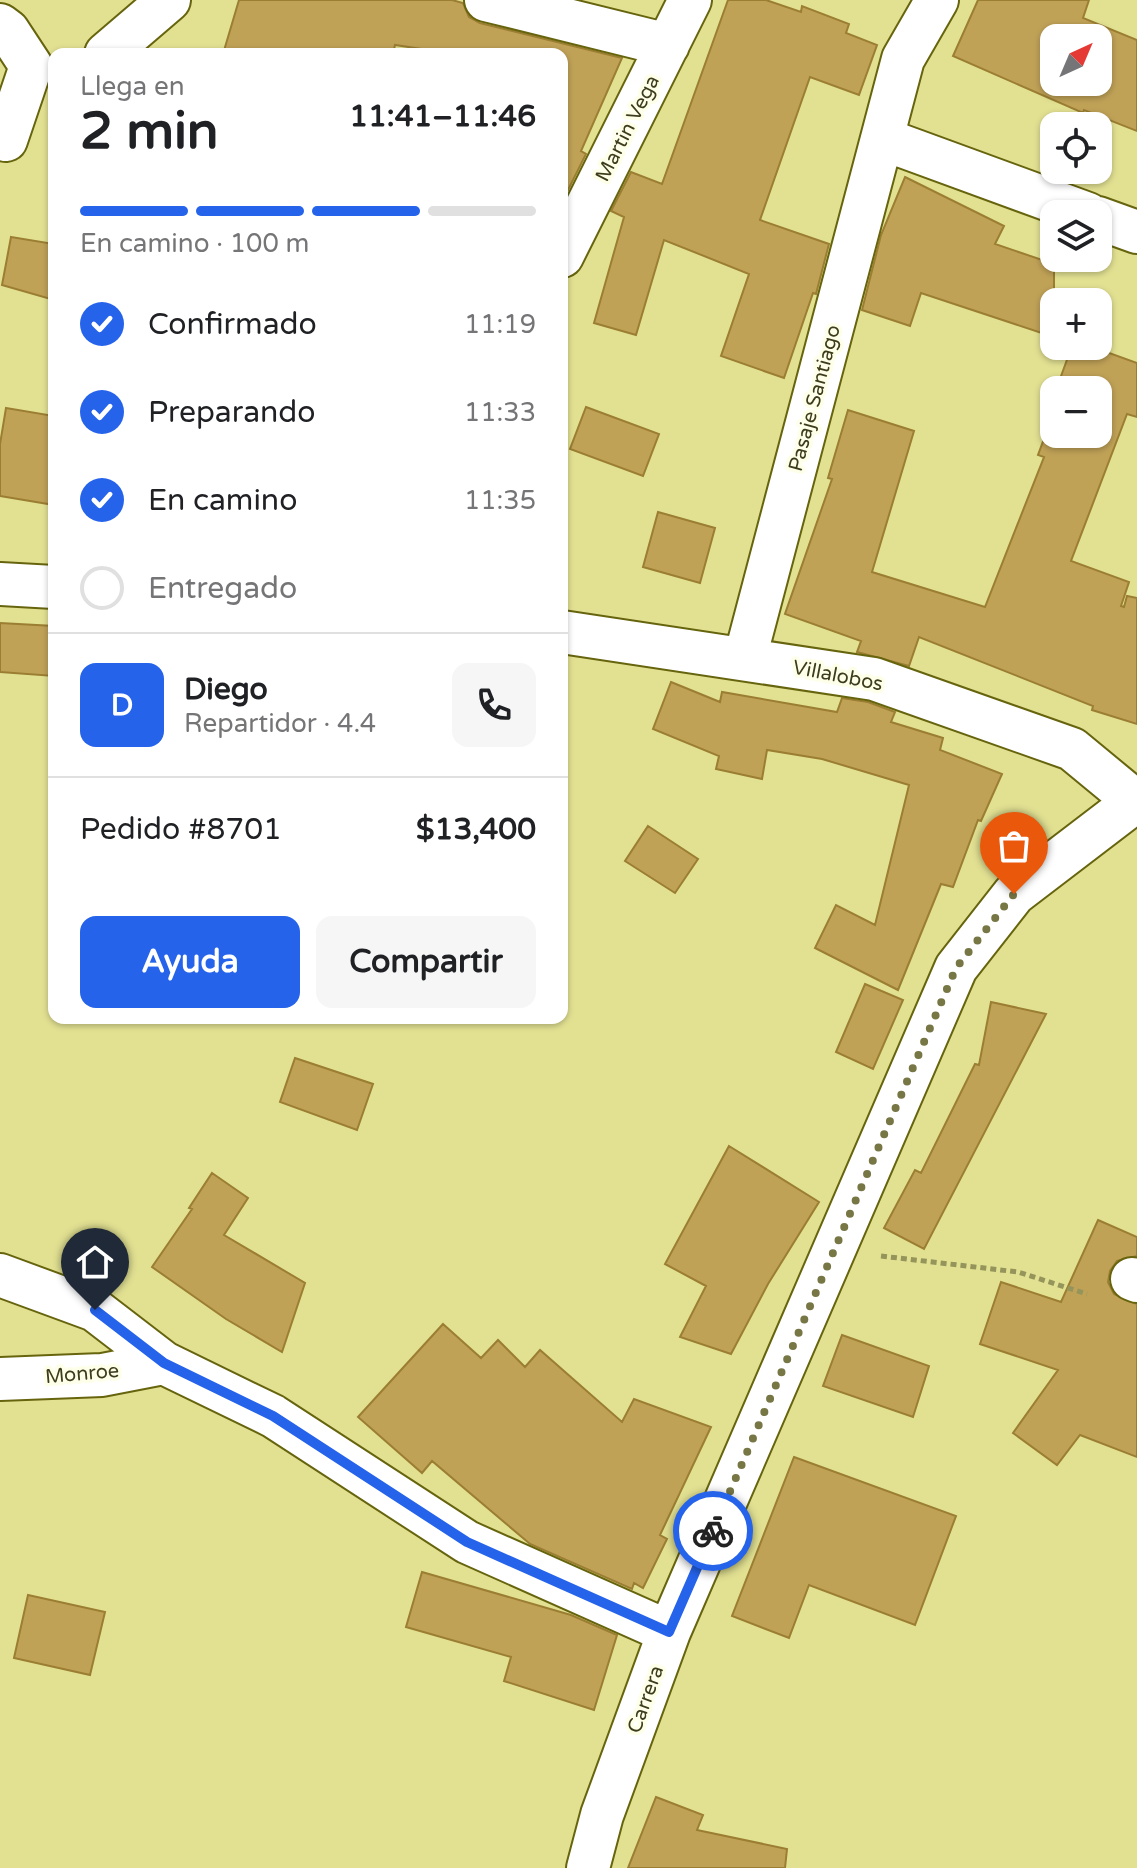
<!DOCTYPE html>
<html lang="es">
<head>
<meta charset="utf-8">
<style>
  body { margin:0; font-family:"Varela Round",sans-serif; background:#f6f6f6; color:#202124; height:100vh; display:flex; flex-direction:column; font-size:30px; white-space:nowrap }
  * { box-sizing:border-box; margin:0 }
  p { font-size:26px; color:#757577 }
  .icon { flex:none; width:44px; height:44px; fill:none; stroke:currentColor; stroke-width:2; stroke-linecap:round; stroke-linejoin:round }
  .map { position:relative; flex:1; overflow:hidden }
  .panel { position:absolute; left:48px; top:48px; width:520px; height:976px; display:flex; flex-direction:column; background:#fff; border-radius:16px; box-shadow:0 2px 6px #0004 }
  .panel>* { flex:none }
  .needle { width:52px; rotate:44deg }
  .buttons { position:absolute; left:1040px; top:24px; display:grid; gap:16px }
  .buttons a { display:grid; place-items:center; width:72px; height:72px; border-radius:16px; background:#fff; box-shadow:0 2px 6px #0004; font-size:40px }
  .pin { position:absolute; display:grid; place-items:center; width:68px; height:68px; color:#fff; margin:-82px -34px; border-radius:50% 50% 50% 0; rotate:-45deg; box-shadow:0 0 8px #0007 }
  .pin .icon { rotate:45deg }
  .courier { position:absolute; display:grid; place-items:center; width:80px; height:80px; margin:-40px; border:6px solid #2563eb; border-radius:50%; background:#fff; color:#222; box-shadow:0 2px 10px #0007 }
  .headline em { font-style:normal; font-weight:700 }
  .headline div { display:flex; flex-direction:column-reverse }
  .headline { display:flex; align-items:center; justify-content:space-between; height:136px; padding:0 32px }
  h1 { font-size:52px; font-weight:700; line-height:60px }
  .bar { display:grid; grid-template-columns:repeat(4,1fr); gap:12px 8px; align-content:center; height:96px; padding:0 32px }
  .bar i { height:10px; border-radius:6px; background:#e0e0e0 }
  .bar .current { background:#2563eb }
  .bar p { grid-column:span 4 }
  .line { display:flex; align-items:center; gap:20px; padding:0 32px; border-top:2px solid #e0e0e0 }
  .line div { flex:1 }
  .round { display:grid; place-items:center; flex:none; width:84px; height:84px; border-radius:16px; background:#f6f6f6 }
  ol { padding:0 32px; list-style:none }
  li { display:flex; align-items:center; gap:24px; height:88px }
  li p { margin-inline-start:auto }
  li .icon { padding:8px; border-radius:50%; background:#2563eb; color:#fff; stroke-width:4 }
  li:last-child { color:#757577 }
  li i { width:44px; height:44px; border:4px solid #e0e0e0; border-radius:50% }
  .primary-button { display:flex; gap:16px; margin-top:auto; padding:16px 32px }
  .primary-button a { flex:1; height:92px; border-radius:16px; background:#2563eb; color:#fff; font-size:32px; font-weight:700; line-height:92px; text-align:center }
  .primary-button a+a { background:#f6f6f6; color:#202124 }
  .map>svg:first-child { display:block }
  .building { fill:#c0a257; stroke:#9b7e32; stroke-width:2; fill-rule:evenodd }
  .lines { fill:none; stroke-linecap:round; stroke-linejoin:round }
  .street-casing { stroke:#67640e; stroke-width:46 }
  .path { stroke:#95945b; stroke-width:5; stroke-dasharray:6 4; stroke-linecap:butt }
  .street { stroke:#fff; stroke-width:42 }
  .done { stroke:#777645; stroke-width:8; stroke-dasharray:0 14.4 }
  .route { stroke:#2563eb; stroke-width:10 }
  .labels { text-anchor:middle; stroke-width:7; stroke-linejoin:round; paint-order:stroke }
  .street-label { font-size:20px; fill:#3d3c1c; stroke:#feffe8 }
</style>
</head>
<body>
<div class="map">
<svg width="1137" height="1868" viewBox="0 0 1137 1868">
  <rect width="100%" height="100%" fill="#e2e192"/>
  <!-- building -->
  <path class="building" d="M 239,0 L 452,0 L 463,3 L 469,17 L 480,23 L 622,58 L 581,151 L 586,154 L 566,194 L 562,193 L 562,54 L 454,54 L 395,45 L 393,54 L 223,54 Z
    M 728,0 L 766,0 L 801,12 L 802,6 L 849,24 L 846,33 L 877,45 L 859,95 L 810,77 L 760,220 L 829,244 L 816,294 L 813,293 L 784,378 L 721,356 L 749,274 L 664,240 L 636,335 L 594,323 L 624,217 L 611,211 L 631,172 L 662,184 Z
    M 978,0 L 1089,0 L 1083,18 L 1137,40 L 1137,131 L 1084,110 L 1083,113 L 953,56 ZM 1054,38 L 1098,38 L 1098,82 L 1054,82 Z
    M 905,177 L 1004,226 L 995,244 L 1054,264 L 1054,337 L 921,293 L 910,326 L 862,310 L 881,235 Z
    M 11,237 L 54,244 L 54,300 L 2,285 Z
    M 1072,346 L 1090,346 L 1137,363 L 1137,417 L 1127,414 L 1071,561 L 1129,582 L 1121,606 L 1124,607 L 1127,596 L 1137,598 L 1137,724 L 1092,710 L 1093,706 L 919,637 L 909,666 L 857,652 L 861,641 L 785,614 L 832,479 L 828,478 L 848,410 L 914,431 L 872,572 L 985,607 L 1044,457 L 1038,455 L 1054,412 L 1054,434 L 1098,434 L 1098,390 L 1056,390 Z
    M 586,407 L 659,434 L 643,476 L 570,449 Z
    M 6,408 L 54,416 L 54,505 L 0,496 L 0,444 Z
    M 658,512 L 715,528 L 700,583 L 643,567 Z
    M 0,623 L 54,626 L 54,676 L 0,672 Z
    M 671,682 L 720,702 L 722,692 L 837,712 L 842,698 L 868,702 L 895,712 L 891,722 L 943,738 L 940,750 L 1002,774 L 981,821 L 978,820 L 953,887 L 941,884 L 898,990 L 815,948 L 836,905 L 875,925 L 909,785 L 822,759 L 767,750 L 762,779 L 716,769 L 719,756 L 653,729 Z
    M 648,826 L 698,859 L 675,893 L 625,861 Z
    M 865,984 L 903,1000 L 873,1069 L 836,1052 Z
    M 991,1002 L 1046,1014 L 924,1249 L 884,1228 L 915,1170 L 921,1173 L 975,1064 L 979,1065 Z
    M 295,1058 L 373,1084 L 357,1130 L 280,1102 Z
    M 729,1146 L 819,1202 L 768,1284 L 731,1354 L 680,1337 L 706,1286 L 665,1264 Z
    M 212,1173 L 248,1198 L 224,1235 L 305,1283 L 282,1352 L 226,1319 L 152,1267 L 192,1209 L 189,1208 Z
    M 1098,1220 L 1137,1237 L 1137,1256 L 1117,1261 L 1110,1271 L 1108,1282 L 1114,1294 L 1137,1304 L 1137,1457 L 1080,1435 L 1057,1465 L 1013,1433 L 1058,1370 L 980,1344 L 1001,1282 L 1061,1302 Z
    M 443,1324 L 481,1358 L 498,1340 L 525,1367 L 540,1350 L 622,1422 L 634,1399 L 711,1427 L 660,1535 L 667,1539 L 643,1588 L 634,1583 L 632,1589 L 530,1544 L 432,1461 L 422,1473 L 358,1417 Z
    M 842,1335 L 929,1366 L 913,1417 L 823,1386 Z
    M 794,1457 L 956,1516 L 915,1625 L 809,1585 L 789,1638 L 732,1616 Z
    M 422,1572 L 571,1615 L 617,1635 L 594,1710 L 504,1681 L 511,1657 L 406,1627 Z
    M 28,1595 L 105,1612 L 90,1675 L 14,1658 Z
    M 656,1797 L 703,1815 L 697,1830 L 787,1849 L 785,1868 L 628,1868 Z"/>
  <g class="lines">
    <defs>
      <path id="street" d="M 486,0 L 668,45
        M 0,25 L 8,31 L 31,66 L 6,140
        M 106,54 L 169,0
        M 883,139 L 1088,214
        M 1098,218 L 1137,232
        M 562,256 L 690,0
        M 0,584 L 54,587
        M 562,632 L 874,679 L 1072,749 L 1135,801
        M 745,658 L 903,59 L 937,0
        M 0,1275 L 95,1310 L 164,1363 L 273,1416 L 467,1542 L 669,1632
        M 1132,1279 L 1137,1281
        M 0,1379 L 102,1375 L 164,1363
        M 588,1868 L 602,1815 L 669,1632 L 956,968 L 1014,894 L 1137,800"/>
    </defs>
    <!-- street casing -->
    <use href="#street" class="street-casing"/>
    <!-- path -->
    <path class="path" d="M 881,1256 L 1018,1272 L 1087,1294"/>
    <!-- street -->
    <use href="#street" class="street"/>
  </g>
  <g class="lines">
    <!-- done -->
    <path class="done" d="M 713,1531 L 956,968 L 1014,894"/>
    <!-- route -->
    <path class="route" d="M 95,1310 L 164,1363 L 273,1416 L 467,1542 L 669,1632 L 713,1531"/>
  </g>
  <g class="labels">
    <!-- street labels -->
    <g class="street-label">
      <text transform="translate(627 128) rotate(-63)" y="7">Martin Vega</text>
      <text transform="translate(814 398) rotate(-75)" y="7">Pasaje Santiago</text>
      <text transform="translate(838 675) rotate(11)" y="7">Villalobos</text>
      <text transform="translate(82 1373) rotate(-5)" y="7">Monroe</text>
      <text transform="translate(645 1699) rotate(-70)" y="7">Carrera</text>
    </g>
  </g>
</svg>
<div class="buttons">
<a><svg class="needle" viewBox="-14 -14 28 28"><path d="M0-13l5 13h-10z" fill="#e53935"/><path d="M0 13l5-13h-10z" fill="#757577"/></svg></a>
<a><svg class="icon" aria-label="locate" viewBox="0 0 24 24"><circle cx="12" cy="12" r="6"/><path d="M12 2v4M12 18v4M2 12h4M18 12h4"/></svg></a>
<a><svg class="icon" aria-label="layers" viewBox="0 0 24 24"><path d="M12 4l9 5-9 5-9-5zM3 14l9 5 9-5"/></svg></a>
<a>+</a>
<a>−</a>
</div>
<div class="pin" style="left:1014px;top:894px;background:#ea580c"><svg class="icon" aria-label="bag" viewBox="0 0 24 24"><path d="M5 8h14l-1 12H6zM9 8a3 3 0 0 1 6 0"/></svg></div>
<div class="pin" style="left:95px;top:1310px;background:#1f2937"><svg class="icon" aria-label="home" viewBox="0 0 24 24"><path d="M3 11l9-7 9 7M6 9v11h12V9"/></svg></div>
<div class="courier" style="left:713px;top:1531px"><svg class="icon" aria-label="bike" viewBox="0 0 24 24"><circle cx="6" cy="16" r="4"/><circle cx="18" cy="16" r="4"/><path d="M6 16l4-8h5l3 8M10 8l3 8H6M13 5h3"/></svg></div>
<section class="panel">
<div class="headline"><div><h1>2 min</h1><p>Llega en</p></div><em>11:41–11:46</em></div>
<div class="bar"><i class="current"></i><i class="current"></i><i class="current"></i><i></i><p>En camino · 100 m</p></div>
<ol>
<li><svg class="icon" aria-label="check" viewBox="0 0 24 24"><path d="M5 12l5 5 9-10"/></svg>Confirmado<p>11:19</p></li>
<li><svg class="icon" aria-label="check" viewBox="0 0 24 24"><path d="M5 12l5 5 9-10"/></svg>Preparando<p>11:33</p></li>
<li><svg class="icon" aria-label="check" viewBox="0 0 24 24"><path d="M5 12l5 5 9-10"/></svg>En camino<p>11:35</p></li>
<li><i></i>Entregado</li>
</ol>
<div class="line" style="height:144px"><b class="round" style="background:#2563eb;color:#fff">D</b><div><b>Diego</b><p>Repartidor · 4.4</p></div><a class="round"><svg class="icon" aria-label="phone" viewBox="0 0 24 24"><path d="M5 4h4l2 5-3 2q2 4 5 5l2-3 5 2v4C11 20 4 13 5 4z"/></svg></a></div>
<div class="line" style="height:104px"><div>Pedido #8701</div><b>$13,400</b></div>
<div class="primary-button"><a>Ayuda</a><a>Compartir</a></div>
</section>
</div>
</body>
</html>
